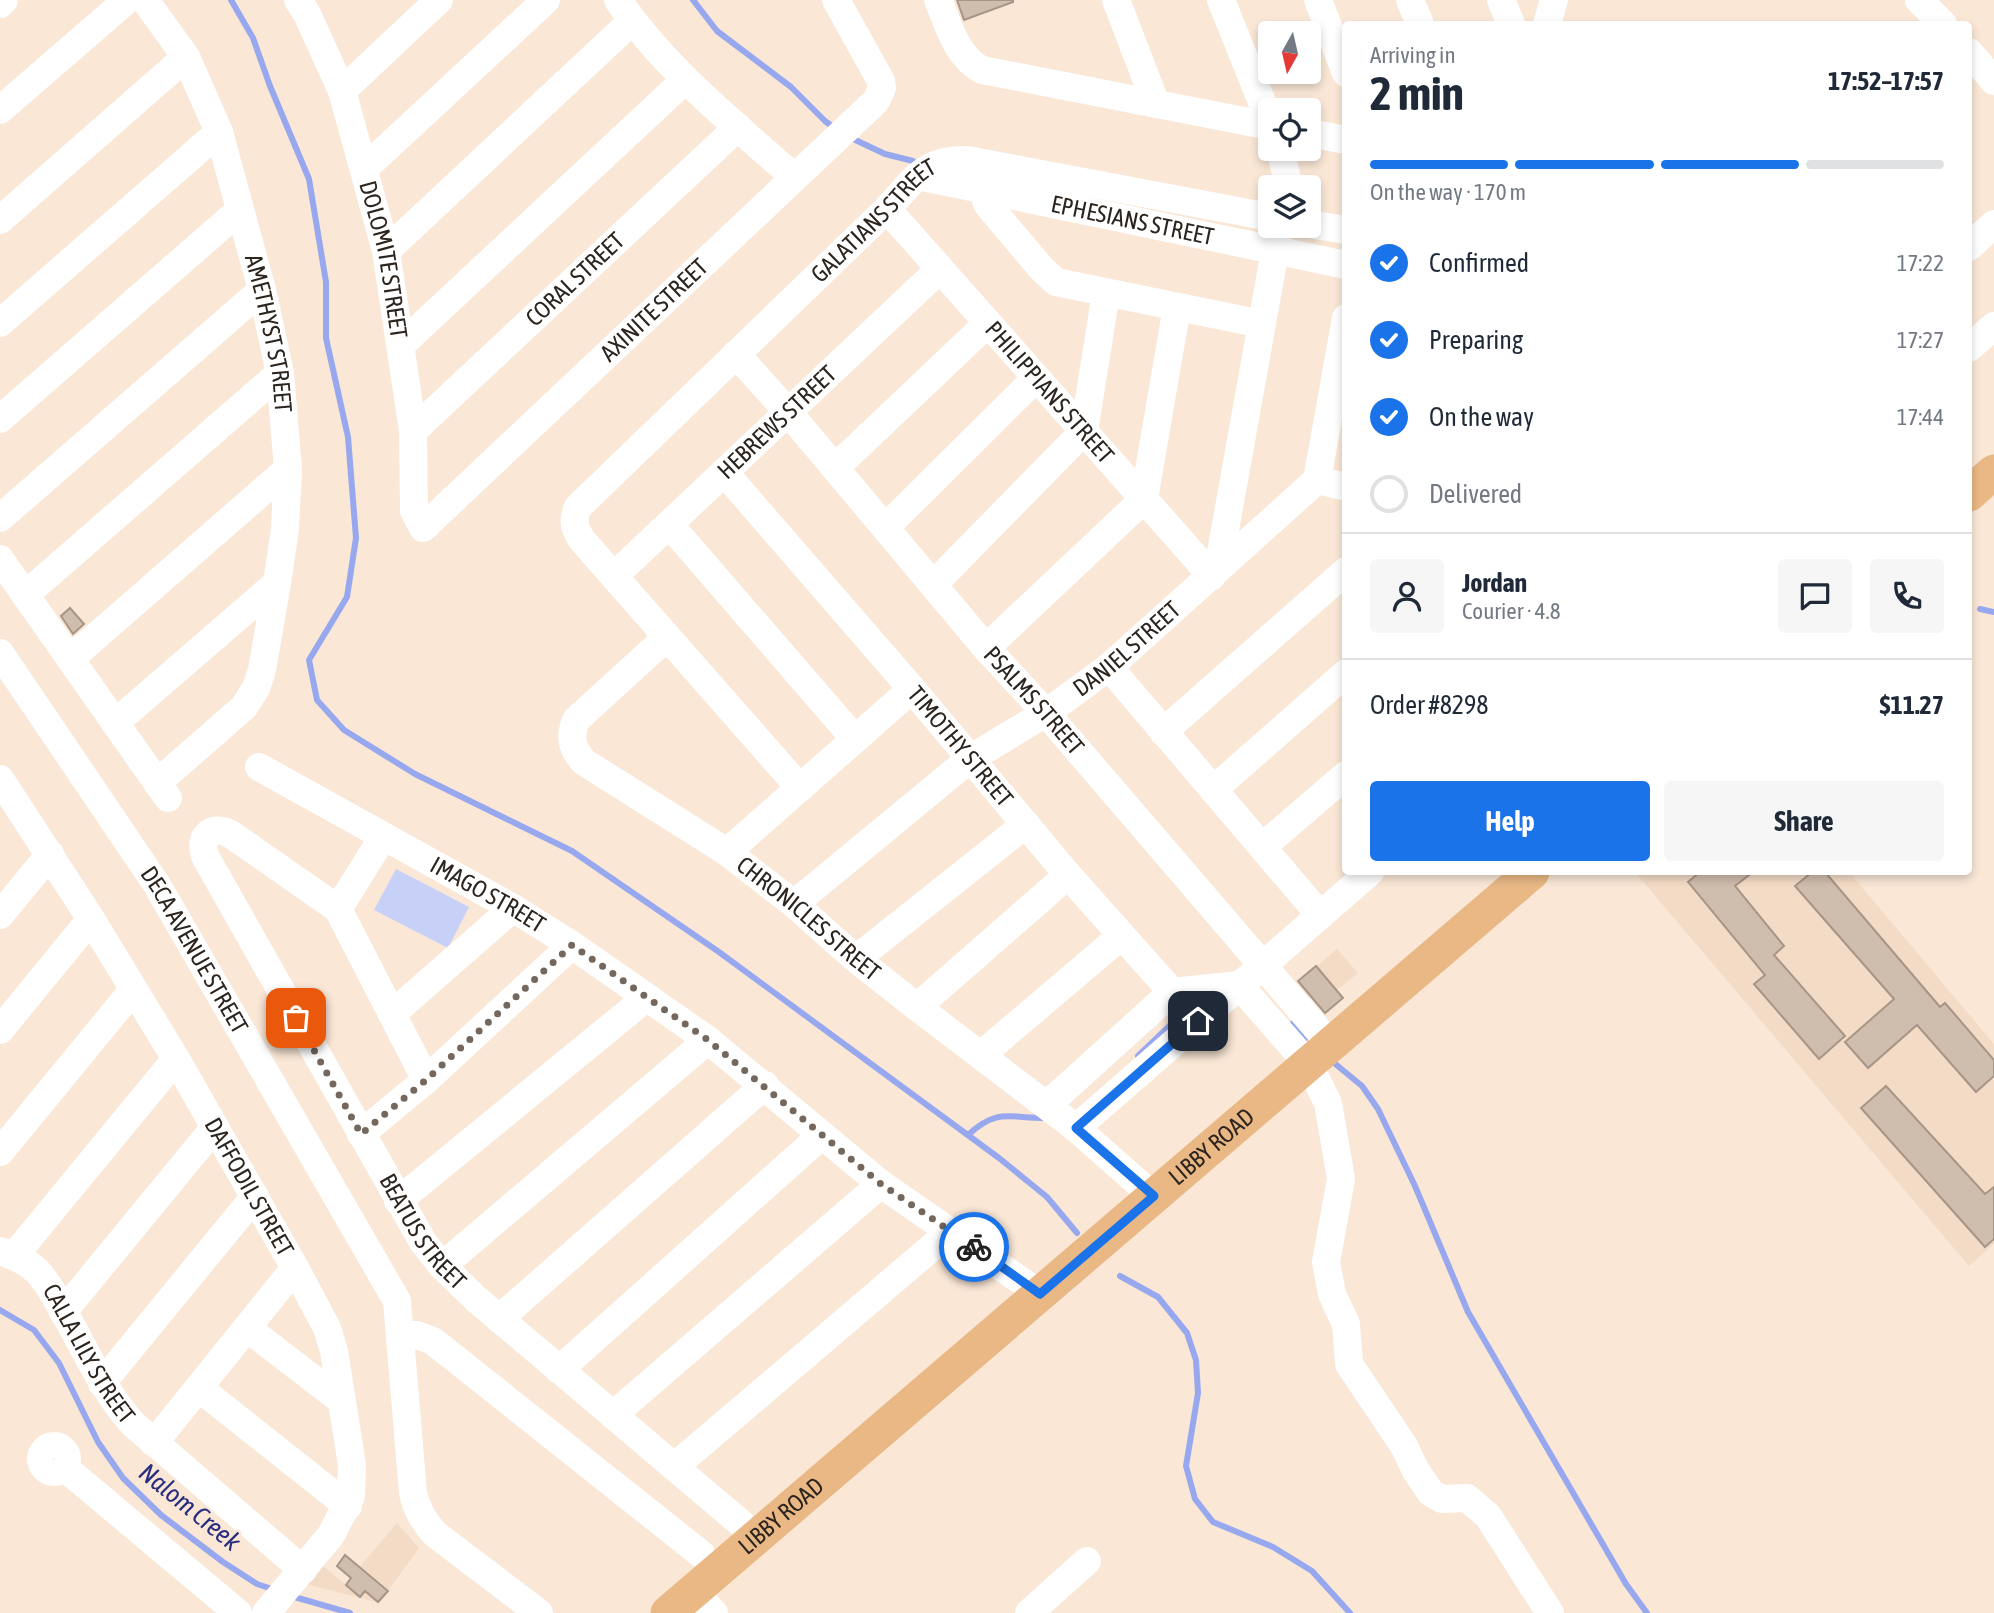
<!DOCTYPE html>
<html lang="en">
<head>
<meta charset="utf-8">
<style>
  body { margin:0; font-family:"Asap Condensed",sans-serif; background:#f6f6f7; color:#1f2937; height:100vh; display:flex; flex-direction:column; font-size:26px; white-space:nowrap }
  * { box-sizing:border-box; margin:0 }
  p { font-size:23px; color:#747a83 }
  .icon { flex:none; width:38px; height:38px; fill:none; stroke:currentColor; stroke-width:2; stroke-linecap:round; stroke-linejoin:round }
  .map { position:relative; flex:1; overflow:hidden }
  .details { position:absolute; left:1342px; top:21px; width:630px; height:854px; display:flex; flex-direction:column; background:#fff; border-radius:7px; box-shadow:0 4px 10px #0003 }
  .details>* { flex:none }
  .needle { width:46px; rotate:188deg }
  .buttons { position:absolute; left:1258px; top:21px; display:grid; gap:14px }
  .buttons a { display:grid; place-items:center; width:63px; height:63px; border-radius:7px; background:#fff; box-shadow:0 4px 10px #0003; font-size:35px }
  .pin { position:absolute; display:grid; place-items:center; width:60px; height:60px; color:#fff; margin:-30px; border-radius:14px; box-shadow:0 4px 10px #0006 }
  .courier { position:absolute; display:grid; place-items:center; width:70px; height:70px; margin:-35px; border:5px solid #1a73e8; border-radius:50%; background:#fff; color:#222; box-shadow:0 2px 9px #0007 }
  .overview em { font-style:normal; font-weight:700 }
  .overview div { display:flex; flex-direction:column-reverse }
  .overview { display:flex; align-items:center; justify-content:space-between; height:119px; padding:0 28px }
  h1 { font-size:46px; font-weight:700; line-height:52px }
  .bar { display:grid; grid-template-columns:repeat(4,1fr); gap:10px 7px; align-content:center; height:84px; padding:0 28px }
  .bar i { height:9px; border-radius:5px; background:#e0e1e3 }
  .bar .selected { background:#1a73e8 }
  .bar p { grid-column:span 4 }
  .line { display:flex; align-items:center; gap:18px; padding:0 28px; border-top:2px solid #e0e1e3 }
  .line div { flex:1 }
  .round { display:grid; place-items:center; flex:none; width:74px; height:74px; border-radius:7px; background:#f6f6f7 }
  ol { padding:0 28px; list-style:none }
  li { display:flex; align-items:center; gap:21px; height:77px }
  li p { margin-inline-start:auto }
  li .icon { padding:7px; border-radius:50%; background:#1a73e8; color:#fff; stroke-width:4 }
  li:last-child { color:#747a83 }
  li i { width:38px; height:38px; border:4px solid #e0e1e3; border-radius:50% }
  .action { display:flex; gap:14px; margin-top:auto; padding:14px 28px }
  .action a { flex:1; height:80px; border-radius:7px; background:#1a73e8; color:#fff; font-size:28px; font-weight:700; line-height:80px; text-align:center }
  .action a+a { background:#f6f6f7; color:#1f2937 }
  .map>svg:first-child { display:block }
  .built { fill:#f4dbc6 }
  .green { fill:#c7d1f7 }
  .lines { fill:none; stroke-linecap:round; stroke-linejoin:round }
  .stream { stroke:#98a8ef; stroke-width:6 }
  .building { fill:#cfbdad; stroke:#a79586; stroke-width:2 }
  .minor { stroke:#fff; stroke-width:28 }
  .major { stroke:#e9b885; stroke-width:35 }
  .done { stroke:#74685e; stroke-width:7; stroke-dasharray:0 12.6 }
  .route { stroke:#1a73e8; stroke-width:9 }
  .labels { text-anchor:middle; stroke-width:5; stroke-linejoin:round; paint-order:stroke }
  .street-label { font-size:24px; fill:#2c241e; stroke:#fae7d6 }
  .water-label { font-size:26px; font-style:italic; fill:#282d7e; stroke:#fae7d6 }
</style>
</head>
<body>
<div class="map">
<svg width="1994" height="1613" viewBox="0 0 1994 1613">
  <rect width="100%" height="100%" fill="#fae7d6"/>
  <!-- built -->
  <path class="built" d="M 1635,872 L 1849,872 L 1994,1044 L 1994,1244 L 1969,1266 Z
    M 1337,949 L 1358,973 L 1337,990 L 1317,966 Z
    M 397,1523 L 419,1548 L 379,1603 L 306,1584 L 322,1565 L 345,1584 Z"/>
  <!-- green -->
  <path class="green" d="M 396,869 L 469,907 L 448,948 L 374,910 Z"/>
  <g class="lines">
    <!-- stream -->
    <path class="stream" d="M 231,0 L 253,38 L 270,86 L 309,179 L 326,282 L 326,338 L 348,437 L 356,538 L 347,597 L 309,660 L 317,700 L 344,730 L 415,774 L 572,851 L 719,952 L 999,1158 L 1047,1197 L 1077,1233
      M 693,0 L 717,31 L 791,87 L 825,121 L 837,130
      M 849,137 L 885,154 L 913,161
      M 1980,609 L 1994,612
      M 1293,1023 L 1306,1038
      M 1138,1056 L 1183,1013
      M 1333,1062 L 1362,1086 L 1378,1109 L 1415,1186 L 1468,1312 L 1626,1584 L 1647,1613
      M 968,1135 C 997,1108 1009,1118 1045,1118
      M 1120,1276 L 1158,1297 L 1187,1333 L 1196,1360 L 1198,1393 L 1186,1466 L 1195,1499 L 1213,1522 L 1273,1547 L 1312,1571 L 1350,1613
      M 0,1310 L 34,1330 L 59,1363 L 98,1442 L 123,1478 L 161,1515 L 223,1562 L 257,1584 L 275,1590
      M 291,1596 L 350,1613"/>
  </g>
  <!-- building -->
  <path class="building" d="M 957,0 L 1013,0 L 1013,2 L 964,20 Z
    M 70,608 L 84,624 L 73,634 L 61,616 Z
    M 1700,872 L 1753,872 L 1735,886 L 1784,946 L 1774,955 L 1845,1036 L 1819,1059 L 1754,984 L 1765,975 L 1688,882 Z
    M 1812,872 L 1825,872 L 1940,1007 L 1945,1003 L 1994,1060 L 1994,1076 L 1976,1092 L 1917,1025 L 1868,1068 L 1845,1042 L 1894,999 L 1795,886 Z
    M 1316,966 L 1343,998 L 1325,1013 L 1298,981 Z
    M 1886,1086 L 1985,1194 L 1994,1187 L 1994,1239 L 1985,1247 L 1861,1108 Z
    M 345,1555 L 388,1591 L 378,1602 L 365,1591 L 360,1597 L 346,1585 L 351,1578 L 337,1566 Z"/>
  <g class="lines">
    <!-- minor -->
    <g class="minor">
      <path id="s1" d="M 145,0 L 186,57 L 219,132 L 262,290 L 280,373 L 288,469 L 285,529 L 277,583 L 262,670 L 256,688 L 244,707 L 157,783"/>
      <path id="s2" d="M 298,0 L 307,14 L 342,91 L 386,251 L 413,431 L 414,511 L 423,528 L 876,101 L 882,88 L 881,81 L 836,0"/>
      <path d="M 618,0 C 665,69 732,122 794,177"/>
      <path d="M 938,0 C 949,26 956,56 982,70 L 1270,126"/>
      <path d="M 1116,0 L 1156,104"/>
      <path d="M 1221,0 L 1270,122"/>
      <path d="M 1318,0 L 1346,73"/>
      <path d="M 1410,0 L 1420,24"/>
      <path d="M 1501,0 L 1511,24"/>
      <path d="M 1919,0 L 1943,24"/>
      <path d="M 0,4 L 4,0"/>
      <path d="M 1547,24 L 1554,0"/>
      <path d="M 1969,52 L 1994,81"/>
      <path d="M 342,91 L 439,0"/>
      <path d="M 0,110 L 127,0"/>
      <path d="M 1309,133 L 1346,140"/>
      <path d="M 1280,149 L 1286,174 L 1286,187"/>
      <path d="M 364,169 L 546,0"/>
      <path d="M 988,175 L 985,197 L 987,204 L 1041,268 L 1056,282 L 1262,324"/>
      <path id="s3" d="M 918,176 L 1346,265"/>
      <path id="s4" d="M 887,209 L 1212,576"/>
      <path d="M 0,220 L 186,57"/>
      <path d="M 1309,224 L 1346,230"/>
      <path d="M 1969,247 L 1994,224"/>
      <path d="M 386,251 L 632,21"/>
      <path d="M 0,323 L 219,132"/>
      <path d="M 401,345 L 685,80"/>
      <path d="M 1969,348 L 1994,326"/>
      <path id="s5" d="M 736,354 L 788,412 L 986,648 L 1046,713 L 1331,1045"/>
      <path d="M 0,419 L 240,210"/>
      <path id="s6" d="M 413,431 L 738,127"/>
      <path d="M 835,468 L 988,323"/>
      <path id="s7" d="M 724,472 L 912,689 L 1068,875 L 1198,1021"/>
      <path d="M 1317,480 L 1346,487"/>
      <path d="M 0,518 L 262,290"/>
      <path d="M 669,524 L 855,739"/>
      <path d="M 886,527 L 1036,378"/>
      <path d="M 0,559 L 168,798"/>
      <path d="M 1218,569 L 1278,234"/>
      <path id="s8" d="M 614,576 L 940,269"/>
      <path d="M 934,584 L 1084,431 L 1106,293"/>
      <path d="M 25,595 L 280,373"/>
      <path id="s9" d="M 667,637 L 576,720 C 569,738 572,748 584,762 L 727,852 L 794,904 L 856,959 L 917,1007 L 1076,1128 L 1154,1197"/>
      <path d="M 986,648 L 1144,499 L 1177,307"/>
      <path id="s10" d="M 0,653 L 157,885 L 397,1301 L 413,1493 C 417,1510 423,1520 434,1533 L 539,1613"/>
      <path d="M 70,659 L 288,469"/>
      <path d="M 1109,667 L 1320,915"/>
      <path d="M 115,723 L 277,583"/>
      <path d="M 1163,732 L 1346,571"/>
      <path id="s11" d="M 259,767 L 513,908 L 572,945 L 708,1040 L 881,1184 L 1040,1294"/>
      <path id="s12" d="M 0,779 L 91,919 L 176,1059 L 295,1268 L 327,1328 L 334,1351 L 352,1465 L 351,1496 L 331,1535 L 266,1613"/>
      <path id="s13" d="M 800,788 L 582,540 C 574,528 572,521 578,507 L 887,209 C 913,181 925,158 967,160 L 1270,217"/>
      <path d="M 1213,790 L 1346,673"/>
      <path d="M 1262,847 L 1346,775"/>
      <path d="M 727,852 L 912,689"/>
      <path id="s14" d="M 794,904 L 971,758 L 1046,713 L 1109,667 L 1317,480 L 1346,318"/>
      <path d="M 338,909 L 383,837"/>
      <path d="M 0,915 L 50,854"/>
      <path d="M 856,959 L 1026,824"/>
      <path d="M 1239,985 L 1309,1065 L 1328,1103 L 1341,1179 L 1326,1262 L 1332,1294 L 1346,1324 L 1349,1364 L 1404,1446 L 1416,1471 L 1431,1493 L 1442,1499 L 1467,1498 L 1488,1516 L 1550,1613"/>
      <path d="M 917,1007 L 1068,875"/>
      <path d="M 392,1014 L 513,908"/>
      <path d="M 0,1030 L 91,919"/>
      <path d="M 981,1055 L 1121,936"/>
      <path id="s15" d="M 426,1080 L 338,909 L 229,833 C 210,826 199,836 205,856 L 423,1242 L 442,1266 L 475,1298 L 757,1537"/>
      <path d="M 1047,1105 L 1172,992 L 1239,985"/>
      <path d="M 1076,1128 L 1370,872"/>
      <path d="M 361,1134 L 426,1080 L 572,945"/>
      <path d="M 0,1152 L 133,990"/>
      <path d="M 398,1201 L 646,998"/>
      <path id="s16" d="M 0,1251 C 14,1256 27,1261 38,1272 C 51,1286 60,1306 70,1323 C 89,1358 106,1394 133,1424 L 303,1570"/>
      <path d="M 14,1256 L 176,1059"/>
      <path d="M 442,1266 L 708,1040"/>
      <path d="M 63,1312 L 215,1127"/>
      <path d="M 499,1319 L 765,1085"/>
      <path d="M 247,1328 L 342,1401"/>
      <path d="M 401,1335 L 417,1335 L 433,1341 L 701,1554"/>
      <path d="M 559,1370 L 822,1135"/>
      <path d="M 102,1383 L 255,1196"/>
      <path d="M 199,1388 L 348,1506"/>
      <path d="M 613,1415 L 881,1184"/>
      <path d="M 154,1443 L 295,1268"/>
      <circle cx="54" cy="1459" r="13"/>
      <path d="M 674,1467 L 951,1231"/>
      <path d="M 65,1468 L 238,1613"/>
      <path d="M 693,1591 L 714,1613"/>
      <path d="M 1029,1613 L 1087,1561"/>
    </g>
    <!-- major -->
    <g class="major">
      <path d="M 1969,494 L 1994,472"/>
      <path id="s17" d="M 668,1613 L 1532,872"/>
    </g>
  </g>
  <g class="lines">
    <!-- done -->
    <path class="done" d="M 296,1018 L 361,1134 L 426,1080 L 572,945 L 708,1040 L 881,1184 L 974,1247"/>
    <!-- route -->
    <path class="route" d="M 974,1247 L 1040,1294 L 1154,1196 L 1076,1128 L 1198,1021"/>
  </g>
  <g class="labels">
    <!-- street labels -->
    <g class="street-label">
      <text dy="8" stroke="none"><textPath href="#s3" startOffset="219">EPHESIANS STREET</textPath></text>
      <text dy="8" stroke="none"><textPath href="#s13" startOffset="777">GALATIANS STREET</textPath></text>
      <text dy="8" stroke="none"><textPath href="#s2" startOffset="275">DOLOMITE STREET</textPath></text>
      <text dy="8" stroke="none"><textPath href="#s6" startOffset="222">CORAL STREET</textPath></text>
      <text dy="8" stroke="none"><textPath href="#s2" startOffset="866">AXINITE STREET</textPath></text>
      <text dy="8" stroke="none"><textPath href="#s1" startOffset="360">AMETHYST STREET</textPath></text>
      <text dy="8" stroke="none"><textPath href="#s4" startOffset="245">PHILIPPIANS STREET</textPath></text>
      <text dy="8" stroke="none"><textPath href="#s8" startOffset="224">HEBREWS STREET</textPath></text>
      <text dy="8" stroke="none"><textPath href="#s14" startOffset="420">DANIEL STREET</textPath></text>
      <text dy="8" stroke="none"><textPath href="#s5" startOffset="457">PSALMS STREET</textPath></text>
      <text dy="8" stroke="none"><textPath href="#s7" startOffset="362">TIMOTHY STREET</textPath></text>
      <text dy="8" stroke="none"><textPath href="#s11" startOffset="262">IMAGO STREET</textPath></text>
      <text dy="8" stroke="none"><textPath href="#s9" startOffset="443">CHRONICLES STREET</textPath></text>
      <text dy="8" stroke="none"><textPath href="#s10" startOffset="355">DECA AVENUE STREET</textPath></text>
      <text dy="8" stroke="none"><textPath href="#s17" startOffset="716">LIBBY ROAD</textPath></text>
      <text dy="8" stroke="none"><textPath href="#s12" startOffset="478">DAFFODIL STREET</textPath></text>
      <text dy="8" stroke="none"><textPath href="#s15" startOffset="805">BEATUS STREET</textPath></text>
      <text dy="8" stroke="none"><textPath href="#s16" startOffset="140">CALLA LILY STREET</textPath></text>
      <text dy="8" stroke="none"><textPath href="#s17" startOffset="149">LIBBY ROAD</textPath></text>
    </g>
    <!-- water labels -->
    <g class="water-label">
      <text transform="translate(190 1507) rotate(39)" y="9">Nalom Creek</text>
    </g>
  </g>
</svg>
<div class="buttons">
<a><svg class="needle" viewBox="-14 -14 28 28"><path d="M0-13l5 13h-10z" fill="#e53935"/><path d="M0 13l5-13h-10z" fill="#747a83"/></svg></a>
<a><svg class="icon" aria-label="locate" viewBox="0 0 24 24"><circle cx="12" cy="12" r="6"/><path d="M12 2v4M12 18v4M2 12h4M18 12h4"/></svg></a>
<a><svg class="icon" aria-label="layers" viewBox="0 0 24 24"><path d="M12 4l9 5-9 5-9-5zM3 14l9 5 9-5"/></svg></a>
</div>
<div class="pin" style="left:296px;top:1018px;background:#ea580c"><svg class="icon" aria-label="bag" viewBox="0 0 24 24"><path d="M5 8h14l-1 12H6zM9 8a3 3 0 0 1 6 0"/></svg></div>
<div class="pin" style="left:1198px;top:1021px;background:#1f2937"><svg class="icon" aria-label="home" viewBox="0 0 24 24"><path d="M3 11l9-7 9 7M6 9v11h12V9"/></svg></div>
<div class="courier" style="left:974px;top:1247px"><svg class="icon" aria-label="bike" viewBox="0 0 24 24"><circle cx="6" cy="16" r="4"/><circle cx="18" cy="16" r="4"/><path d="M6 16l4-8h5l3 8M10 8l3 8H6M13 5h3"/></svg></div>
<section class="details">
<div class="overview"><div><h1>2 min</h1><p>Arriving in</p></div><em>17:52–17:57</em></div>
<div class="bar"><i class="selected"></i><i class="selected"></i><i class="selected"></i><i></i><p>On the way · 170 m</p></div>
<ol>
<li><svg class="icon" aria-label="check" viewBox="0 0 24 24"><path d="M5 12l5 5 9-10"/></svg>Confirmed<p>17:22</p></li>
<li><svg class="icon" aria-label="check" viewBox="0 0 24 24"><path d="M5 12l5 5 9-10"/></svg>Preparing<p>17:27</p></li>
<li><svg class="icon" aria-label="check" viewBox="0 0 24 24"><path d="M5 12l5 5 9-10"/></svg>On the way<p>17:44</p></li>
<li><i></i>Delivered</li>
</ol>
<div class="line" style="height:126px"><a class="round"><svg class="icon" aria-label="person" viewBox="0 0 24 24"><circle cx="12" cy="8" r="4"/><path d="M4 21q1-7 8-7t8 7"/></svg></a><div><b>Jordan</b><p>Courier · 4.8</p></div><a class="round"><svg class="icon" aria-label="chat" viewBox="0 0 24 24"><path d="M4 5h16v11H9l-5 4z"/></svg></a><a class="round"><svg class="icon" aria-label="phone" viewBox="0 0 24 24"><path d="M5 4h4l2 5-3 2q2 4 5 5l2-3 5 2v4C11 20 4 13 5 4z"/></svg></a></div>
<div class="line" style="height:91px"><div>Order #8298</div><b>$11.27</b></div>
<div class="action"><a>Help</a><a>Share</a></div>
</section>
</div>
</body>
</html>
